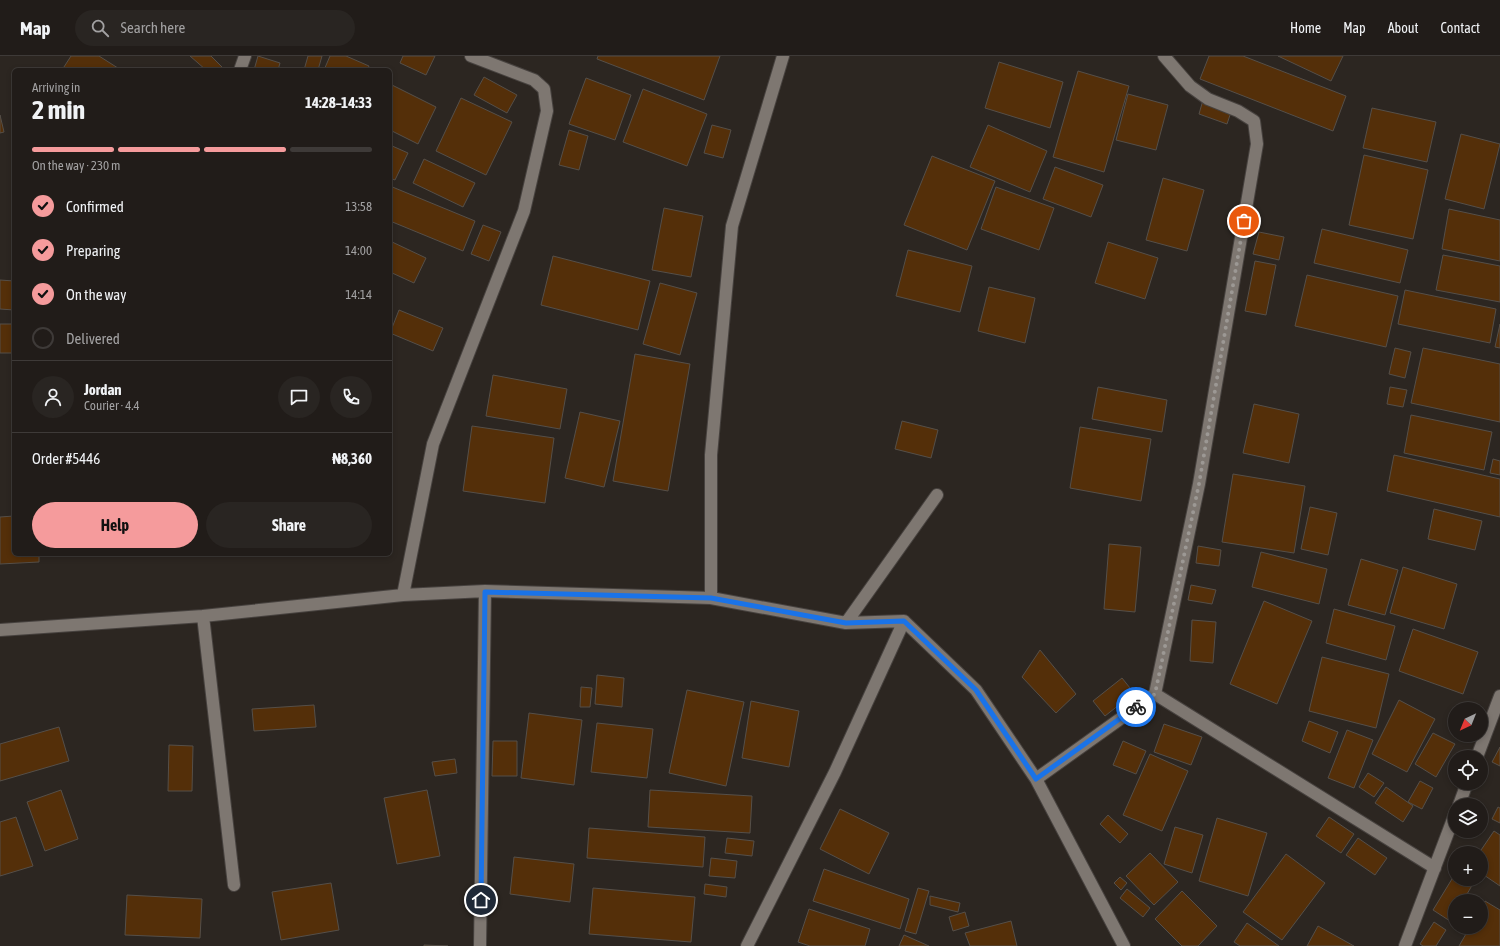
<!DOCTYPE html>
<html lang="en">
<head>
<meta charset="utf-8">
<style>
  body { margin:0; font-family:"Asap Condensed",sans-serif; background:#292522; color:#f1f3f6; height:100vh; display:flex; flex-direction:column; font-size:15px; white-space:nowrap }
  * { box-sizing:border-box; margin:0 }
  p { font-size:13px; color:#a2a1a2 }
  .icon { flex:none; width:22px; height:22px; fill:none; stroke:currentColor; stroke-width:2; stroke-linecap:round; stroke-linejoin:round }
  .map { position:relative; flex:1; overflow:hidden }
  .details { position:absolute; left:12px; top:12px; width:380px; height:488px; display:flex; flex-direction:column; background:#211c19; border-radius:6px; box-shadow:0 2px 6px #0003,0 0 0 1px #3e3a38 }
  .details>* { flex:none }
  .needle { width:26px; rotate:223deg }
  .buttons { position:absolute; left:1448px; top:646px; display:grid; gap:8px }
  .buttons a { display:grid; place-items:center; width:40px; height:40px; border-radius:50%; background:#211c19; box-shadow:0 2px 6px #0003,0 0 0 1px #3e3a38; font-size:20px }
  .pin { position:absolute; display:grid; place-items:center; width:34px; height:34px; color:#fff; margin:-17px; border:2px solid #fff; border-radius:50%; box-shadow:0 1px 4px #0007 }
  .courier { position:absolute; display:grid; place-items:center; width:40px; height:40px; margin:-20px; border:3px solid #1a73e8; border-radius:50%; background:#fff; color:#222; box-shadow:0 1px 5px #0007 }
  .headline em { font-style:normal; font-weight:700 }
  .headline div { display:flex; flex-direction:column-reverse }
  .headline { display:flex; align-items:center; justify-content:space-between; height:68px; padding:0 20px }
  h1 { font-size:26px; font-weight:700; line-height:30px }
  .bar { display:grid; grid-template-columns:repeat(4,1fr); gap:6px 4px; align-content:center; height:48px; padding:0 20px }
  .bar i { height:5px; border-radius:3px; background:#3e3a38 }
  .bar .selected { background:#f59b9c }
  .bar p { grid-column:span 4 }
  .line { display:flex; align-items:center; gap:10px; padding:0 20px; border-top:1px solid #3e3a38 }
  .line div { flex:1 }
  .round { display:grid; place-items:center; flex:none; width:42px; height:42px; border-radius:21px; background:#292522 }
  ol { padding:0 20px; list-style:none }
  li { display:flex; align-items:center; gap:12px; height:44px }
  li p { margin-inline-start:auto }
  li .icon { padding:4px; border-radius:50%; background:#f59b9c; color:#111; stroke-width:4 }
  li:last-child { color:#a2a1a2 }
  li i { width:22px; height:22px; border:2px solid #3e3a38; border-radius:50% }
  .primary-button { display:flex; gap:8px; margin-top:auto; padding:8px 20px }
  .primary-button a { flex:1; height:46px; border-radius:24px; background:#f59b9c; color:#111; font-size:16px; font-weight:700; line-height:46px; text-align:center }
  .primary-button a+a { background:#292522; color:#f1f3f6 }
  header { display:flex; align-items:center; gap:24px; box-sizing:border-box; height:56px; padding:0 20px; background:#211c19; border-bottom:1px solid #3e3a38 }
  header strong { font-size:19px }
  nav { display:flex; gap:22px; margin-inline-start:auto; font-size:14px }
  .search { width:280px; height:36px; background:#292522; display:flex; align-items:center; gap:10px; box-sizing:border-box; padding:0 14px; border-radius:22px; color:#a2a1a2; font-size:15px }
  .map>svg:first-child { display:block }
  .building { fill:#542f09; stroke:#554f49 }
  .lines { fill:none; stroke-linecap:round; stroke-linejoin:round }
  .minor-casing { stroke:#47423f; stroke-width:14 }
  .minor { stroke:#7e7771; stroke-width:12 }
  .done { stroke:#9c9894; stroke-width:4; stroke-dasharray:0 7.2 }
  .route { stroke:#1a73e8; stroke-width:5 }
</style>
</head>
<body>
<header>
<strong>Map</strong>
<div class="search"><svg class="icon" aria-label="search" viewBox="0 0 24 24"><circle cx="10" cy="10" r="6"/><path d="M15 15l6 6"/></svg>Search here</div>
<nav><a>Home</a><a>Map</a><a>About</a><a>Contact</a></nav>
</header>
<div class="map">
<svg width="1500" height="890" viewBox="0 0 1500 890">
  <rect width="100%" height="100%" fill="#2c2621"/>
  <!-- building -->
  <path class="building" d="M 71,0 L 99,0 L 121,14 L 62,14 Z
    M 190,0 L 211,0 L 222,11 L 219,14 L 206,14 Z
    M 258,0 L 280,7 L 278,14 L 254,14 Z
    M 308,0 L 322,0 L 318,14 L 304,14 Z
    M 330,0 L 346,0 L 369,10 L 367,14 L 324,14 Z
    M 403,0 L 435,0 L 426,19 L 400,7 Z
    M 598,0 L 720,0 L 704,44 L 597,3 Z
    M 1209,0 L 1243,0 L 1346,40 L 1333,75 L 1200,23 Z
    M 1278,0 L 1343,0 L 1331,25 Z
    M 999,6 L 1063,26 L 1050,72 L 985,52 Z
    M 1078,15 L 1129,30 L 1104,116 L 1053,101 Z
    M 484,21 L 517,39 L 507,57 L 474,39 Z
    M 586,22 L 631,39 L 615,84 L 569,68 Z
    M 390,28 L 436,51 L 418,88 L 390,74 Z
    M 643,33 L 707,58 L 687,110 L 623,86 Z
    M 1128,38 L 1168,49 L 1156,94 L 1116,84 Z
    M 461,42 L 512,66 L 486,119 L 436,95 Z
    M 1203,44 L 1232,53 L 1227,68 L 1199,58 Z
    M 1372,52 L 1436,66 L 1427,106 L 1363,92 Z
    M 0,59 L 4,76 L 0,77 Z
    M 712,69 L 731,74 L 723,102 L 704,97 Z
    M 988,69 L 1047,95 L 1030,136 L 970,111 Z
    M 569,74 L 588,80 L 579,114 L 559,109 Z
    M 1461,78 L 1500,88 L 1484,153 L 1445,143 Z
    M 390,89 L 408,97 L 395,124 L 390,122 Z
    M 1364,99 L 1428,114 L 1413,183 L 1349,169 Z
    M 932,100 L 995,125 L 967,194 L 904,169 Z
    M 424,103 L 475,127 L 463,151 L 413,127 Z
    M 1055,111 L 1103,129 L 1091,161 L 1043,143 Z
    M 1163,122 L 1204,134 L 1187,195 L 1146,184 Z
    M 390,130 L 475,165 L 463,195 L 390,165 Z
    M 996,131 L 1054,152 L 1039,194 L 981,173 Z
    M 664,152 L 703,160 L 691,221 L 652,214 Z
    M 1449,153 L 1500,164 L 1500,205 L 1442,193 Z
    M 483,169 L 501,176 L 489,205 L 471,198 Z
    M 1322,173 L 1408,194 L 1400,227 L 1314,207 Z
    M 1259,176 L 1284,181 L 1279,204 L 1253,198 Z
    M 390,185 L 426,202 L 414,227 L 390,216 Z
    M 1108,186 L 1158,202 L 1145,243 L 1095,227 Z
    M 908,194 L 972,210 L 960,256 L 896,240 Z
    M 1443,199 L 1500,210 L 1500,246 L 1436,234 Z
    M 553,200 L 650,225 L 638,274 L 541,249 Z
    M 1255,205 L 1276,209 L 1266,259 L 1245,255 Z
    M 1307,219 L 1398,240 L 1386,291 L 1295,270 Z
    M 0,224 L 14,225 L 14,254 L 0,253 Z
    M 660,227 L 697,237 L 680,299 L 643,288 Z
    M 989,231 L 1035,242 L 1025,287 L 978,275 Z
    M 1405,234 L 1496,253 L 1490,287 L 1398,268 Z
    M 399,254 L 443,272 L 433,295 L 390,277 Z
    M 0,268 L 14,268 L 14,297 L 0,297 Z
    M 1500,268 L 1500,292 L 1495,291 Z
    M 1395,292 L 1411,296 L 1405,322 L 1389,318 Z
    M 1423,292 L 1500,308 L 1500,366 L 1411,347 Z
    M 635,298 L 690,308 L 668,435 L 613,425 Z
    M 493,319 L 567,333 L 560,373 L 486,360 Z
    M 1098,331 L 1167,344 L 1162,376 L 1092,363 Z
    M 1390,331 L 1407,334 L 1403,351 L 1387,348 Z
    M 1254,348 L 1299,358 L 1289,407 L 1243,397 Z
    M 580,356 L 620,365 L 604,431 L 565,422 Z
    M 1411,359 L 1492,376 L 1484,414 L 1404,397 Z
    M 902,365 L 938,374 L 931,402 L 895,393 Z
    M 472,370 L 554,382 L 545,447 L 463,435 Z
    M 1080,371 L 1151,383 L 1141,445 L 1070,432 Z
    M 1394,399 L 1500,423 L 1500,461 L 1387,435 Z
    M 1493,403 L 1500,405 L 1500,419 L 1490,417 Z
    M 1233,418 L 1305,430 L 1294,497 L 1222,486 Z
    M 1310,451 L 1337,457 L 1328,499 L 1301,493 Z
    M 1434,453 L 1482,465 L 1475,494 L 1428,483 Z
    M 14,460 L 14,498 L 39,498 L 39,506 L 0,508 L 0,461 Z
    M 1109,488 L 1141,491 L 1135,556 L 1104,553 Z
    M 1198,490 L 1221,494 L 1219,510 L 1196,507 Z
    M 1261,496 L 1327,513 L 1319,548 L 1252,531 Z
    M 1361,503 L 1398,514 L 1385,559 L 1348,549 Z
    M 1403,511 L 1457,528 L 1444,573 L 1390,557 Z
    M 1191,529 L 1216,534 L 1212,548 L 1188,544 Z
    M 1264,545 L 1312,565 L 1277,648 L 1230,628 Z
    M 1334,553 L 1395,570 L 1386,604 L 1326,587 Z
    M 1192,564 L 1216,566 L 1213,607 L 1190,605 Z
    M 1413,573 L 1478,596 L 1463,638 L 1399,615 Z
    M 1040,594 L 1076,638 L 1056,657 L 1022,621 Z
    M 1322,601 L 1389,618 L 1376,672 L 1309,655 Z
    M 597,619 L 624,622 L 622,651 L 595,648 Z
    M 1122,622 L 1134,637 L 1105,660 L 1093,645 Z
    M 581,631 L 592,632 L 590,651 L 580,651 Z
    M 687,634 L 744,646 L 726,730 L 669,717 Z
    M 1399,644 L 1435,663 L 1407,716 L 1372,698 Z
    M 751,645 L 799,655 L 789,711 L 742,702 Z
    M 314,649 L 316,671 L 254,675 L 252,653 Z
    M 529,657 L 582,664 L 574,729 L 521,722 Z
    M 1309,665 L 1338,676 L 1330,697 L 1302,685 Z
    M 597,667 L 653,673 L 647,722 L 591,716 Z
    M 1164,668 L 1202,681 L 1191,709 L 1154,696 Z
    M 59,671 L 69,705 L 0,725 L 0,688 Z
    M 1347,674 L 1373,684 L 1354,732 L 1328,722 Z
    M 1433,677 L 1455,688 L 1436,721 L 1415,708 Z
    M 493,685 L 517,685 L 517,720 L 492,720 Z
    M 1123,685 L 1146,695 L 1136,718 L 1113,709 Z
    M 169,689 L 193,690 L 192,735 L 168,735 Z
    M 1500,691 L 1500,710 L 1492,706 Z
    M 1150,698 L 1188,715 L 1162,775 L 1123,759 Z
    M 455,703 L 457,717 L 435,720 L 432,706 Z
    M 1368,717 L 1384,727 L 1374,741 L 1359,731 Z
    M 1420,725 L 1433,732 L 1422,753 L 1408,746 Z
    M 1386,731 L 1413,750 L 1403,766 L 1375,747 Z
    M 61,734 L 78,783 L 45,795 L 27,746 Z
    M 427,734 L 440,800 L 397,808 L 384,742 Z
    M 650,734 L 752,740 L 750,777 L 648,771 Z
    M 1498,751 L 1500,752 L 1500,767 L 1492,763 Z
    M 840,753 L 889,777 L 869,818 L 820,793 Z
    M 1108,759 L 1128,778 L 1120,787 L 1100,768 Z
    M 16,761 L 33,810 L 0,820 L 0,766 Z
    M 1329,761 L 1354,778 L 1341,797 L 1316,780 Z
    M 1217,762 L 1267,777 L 1248,840 L 1199,825 Z
    M 1175,771 L 1203,779 L 1192,817 L 1164,808 Z
    M 589,772 L 705,781 L 703,811 L 587,802 Z
    M 1494,775 L 1500,779 L 1500,830 L 1481,817 L 1481,797 L 1479,797 Z
    M 727,782 L 754,785 L 752,800 L 725,797 Z
    M 1358,782 L 1387,802 L 1375,819 L 1346,799 Z
    M 1150,797 L 1178,826 L 1154,849 L 1126,820 Z
    M 1286,798 L 1325,827 L 1282,884 L 1243,856 Z
    M 514,801 L 574,808 L 570,846 L 510,838 Z
    M 711,802 L 737,805 L 735,822 L 709,820 Z
    M 824,813 L 909,843 L 900,873 L 813,845 Z
    M 1455,818 L 1455,823 L 1470,823 L 1474,826 L 1463,845 L 1455,845 L 1455,857 L 1450,865 L 1433,854 Z
    M 1120,821 L 1127,827 L 1121,834 L 1114,827 Z
    M 331,827 L 339,874 L 281,884 L 272,836 Z
    M 705,828 L 727,831 L 726,841 L 704,838 Z
    M 593,832 L 695,841 L 691,886 L 589,878 Z
    M 918,832 L 929,835 L 916,878 L 905,875 Z
    M 1127,833 L 1150,852 L 1143,861 L 1120,842 Z
    M 1182,835 L 1217,870 L 1198,890 L 1182,890 L 1155,863 Z
    M 127,839 L 202,843 L 200,882 L 125,879 Z
    M 930,840 L 960,847 L 958,856 L 930,849 Z
    M 1485,845 L 1500,854 L 1500,890 L 1459,890 L 1470,871 L 1481,871 L 1481,851 Z
    M 809,853 L 870,873 L 865,890 L 810,890 L 798,886 Z
    M 965,856 L 969,870 L 953,875 L 949,861 Z
    M 1011,865 L 1017,890 L 970,890 L 965,877 Z
    M 1434,866 L 1446,874 L 1436,890 L 1423,890 L 1420,888 Z
    M 1247,867 L 1279,890 L 1240,890 L 1234,886 Z
    M 1318,870 L 1354,890 L 1307,890 Z
    M 904,879 L 929,890 L 899,890 Z
    M 424,889 L 448,890 L 424,890 Z"/>
  <g class="lines">
    <defs>
      <path id="minor" d="M 240,14 L 245,0
        M 403,539 L 433,388 L 524,155 L 547,55 L 544,33 L 534,24 L 471,0
        M 711,542 L 711,399 L 732,170 L 783,0
        M 203,560 L 234,829
        M 846,567 L 937,439
        M 0,574 L 203,560 L 403,539 L 485,535 L 711,542 L 846,567 L 904,565 L 976,634 L 1036,723 L 1124,890
        M 1155,638 L 1199,428 L 1257,88 L 1254,65 L 1238,55 L 1208,43 L 1190,30 L 1164,0
        M 1477,701 L 1500,640
        M 1036,723 L 1155,638 L 1435,812
        M 1459,749 L 1467,727
        M 480,890 L 485,535
        M 747,890 L 835,716 L 904,565
        M 1405,890 L 1455,758"/>
    </defs>
    <!-- minor casing -->
    <use href="#minor" class="minor-casing"/>
    <!-- minor -->
    <use href="#minor" class="minor"/>
  </g>
  <g class="lines">
    <!-- done -->
    <path class="done" d="M 1136,651 L 1155,638 L 1199,428 L 1244,165"/>
    <!-- route -->
    <path class="route" d="M 481,844 L 485,536 L 711,542 L 846,567 L 904,565 L 976,634 L 1036,723 L 1136,651"/>
  </g>
</svg>
<div class="buttons">
<a><svg class="needle" viewBox="-14 -14 28 28"><path d="M0-13l5 13h-10z" fill="#e53935"/><path d="M0 13l5-13h-10z" fill="#a2a1a2"/></svg></a>
<a><svg class="icon" aria-label="locate" viewBox="0 0 24 24"><circle cx="12" cy="12" r="6"/><path d="M12 2v4M12 18v4M2 12h4M18 12h4"/></svg></a>
<a><svg class="icon" aria-label="layers" viewBox="0 0 24 24"><path d="M12 4l9 5-9 5-9-5zM3 14l9 5 9-5"/></svg></a>
<a>+</a>
<a>−</a>
</div>
<div class="pin" style="left:1244px;top:165px;background:#ea580c"><svg class="icon" aria-label="bag" viewBox="0 0 24 24"><path d="M5 8h14l-1 12H6zM9 8a3 3 0 0 1 6 0"/></svg></div>
<div class="pin" style="left:481px;top:844px;background:#1f2937"><svg class="icon" aria-label="home" viewBox="0 0 24 24"><path d="M3 11l9-7 9 7M6 9v11h12V9"/></svg></div>
<div class="courier" style="left:1136px;top:651px"><svg class="icon" aria-label="bike" viewBox="0 0 24 24"><circle cx="6" cy="16" r="4"/><circle cx="18" cy="16" r="4"/><path d="M6 16l4-8h5l3 8M10 8l3 8H6M13 5h3"/></svg></div>
<section class="details">
<div class="headline"><div><h1>2 min</h1><p>Arriving in</p></div><em>14:28–14:33</em></div>
<div class="bar"><i class="selected"></i><i class="selected"></i><i class="selected"></i><i></i><p>On the way · 230 m</p></div>
<ol>
<li><svg class="icon" aria-label="check" viewBox="0 0 24 24"><path d="M5 12l5 5 9-10"/></svg>Confirmed<p>13:58</p></li>
<li><svg class="icon" aria-label="check" viewBox="0 0 24 24"><path d="M5 12l5 5 9-10"/></svg>Preparing<p>14:00</p></li>
<li><svg class="icon" aria-label="check" viewBox="0 0 24 24"><path d="M5 12l5 5 9-10"/></svg>On the way<p>14:14</p></li>
<li><i></i>Delivered</li>
</ol>
<div class="line" style="height:72px"><a class="round"><svg class="icon" aria-label="person" viewBox="0 0 24 24"><circle cx="12" cy="8" r="4"/><path d="M4 21q1-7 8-7t8 7"/></svg></a><div><b>Jordan</b><p>Courier · 4.4</p></div><a class="round"><svg class="icon" aria-label="chat" viewBox="0 0 24 24"><path d="M4 5h16v11H9l-5 4z"/></svg></a><a class="round"><svg class="icon" aria-label="phone" viewBox="0 0 24 24"><path d="M5 4h4l2 5-3 2q2 4 5 5l2-3 5 2v4C11 20 4 13 5 4z"/></svg></a></div>
<div class="line" style="height:52px"><div>Order #5446</div><b>₦8,360</b></div>
<div class="primary-button"><a>Help</a><a>Share</a></div>
</section>
</div>
</body>
</html>
